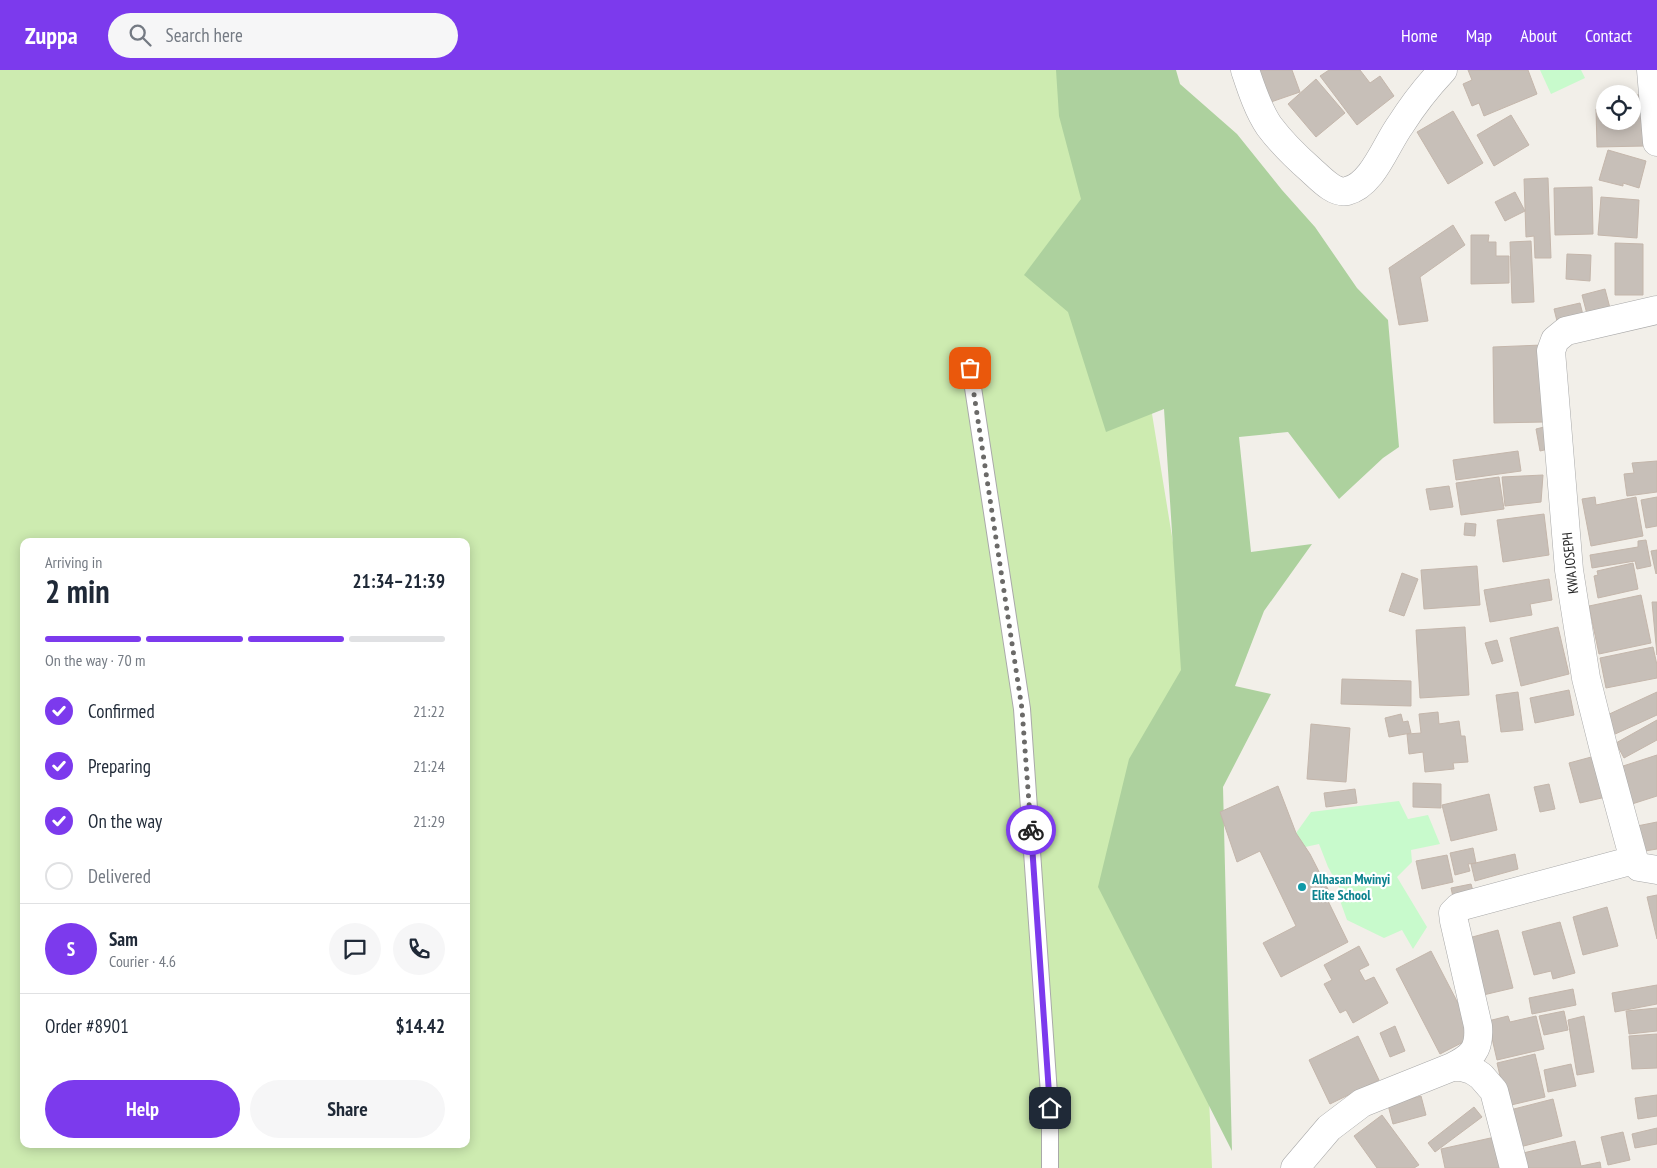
<!DOCTYPE html>
<html lang="en">
<head>
<meta charset="utf-8">
<style>
  body { margin:0; font-family:"PT Sans Narrow",sans-serif; background:#f6f6f7; color:#1f2937; height:100vh; display:flex; flex-direction:column; font-size:19px; white-space:nowrap }
  * { box-sizing:border-box; margin:0 }
  p { font-size:16px; color:#747a83 }
  .icon { flex:none; width:28px; height:28px; fill:none; stroke:currentColor; stroke-width:2; stroke-linecap:round; stroke-linejoin:round }
  .map { position:relative; flex:1; overflow:hidden }
  .details { position:absolute; left:20px; top:468px; width:450px; height:610px; display:flex; flex-direction:column; background:#fff; border-radius:10px; box-shadow:0 2px 12px #0003 }
  .details>* { flex:none }
  .fabs { position:absolute; left:1596px; top:15px; display:grid; gap:10px }
  .fabs a { display:grid; place-items:center; width:45px; height:45px; border-radius:50%; background:#fff; box-shadow:0 2px 12px #0003; font-size:25px }
  .pin { position:absolute; display:grid; place-items:center; width:42px; height:42px; color:#fff; margin:-21px; border-radius:10px; box-shadow:0 2px 8px #0006 }
  .courier { position:absolute; display:grid; place-items:center; width:50px; height:50px; margin:-25px; border:4px solid #7c3aed; border-radius:50%; background:#fff; color:#222; box-shadow:0 1px 6px #0007 }
  .summary em { font-style:normal; font-weight:600 }
  .summary div { display:flex; flex-direction:column-reverse }
  .summary { display:flex; align-items:center; justify-content:space-between; height:85px; padding:0 25px }
  h1 { font-size:32px; font-weight:600; line-height:38px }
  .bar { display:grid; grid-template-columns:repeat(4,1fr); gap:8px 5px; align-content:center; height:60px; padding:0 25px }
  .bar i { height:6px; border-radius:4px; background:#e0e1e3 }
  .bar .selected { background:#7c3aed }
  .bar p { grid-column:span 4 }
  .line { display:flex; align-items:center; gap:12px; padding:0 25px; border-top:1px solid #e0e1e3 }
  .line div { flex:1 }
  .round { display:grid; place-items:center; flex:none; width:52px; height:52px; border-radius:26px; background:#f6f6f7 }
  ol { padding:0 25px; list-style:none }
  li { display:flex; align-items:center; gap:15px; height:55px }
  li p { margin-inline-start:auto }
  li .icon { padding:5px; border-radius:50%; background:#7c3aed; color:#fff; stroke-width:4 }
  li:last-child { color:#747a83 }
  li i { width:28px; height:28px; border:2px solid #e0e1e3; border-radius:50% }
  .button { display:flex; gap:10px; margin-top:auto; padding:10px 25px }
  .button a { flex:1; height:58px; border-radius:30px; background:#7c3aed; color:#fff; font-size:20px; font-weight:600; line-height:58px; text-align:center }
  .button a+a { background:#f6f6f7; color:#1f2937 }
  header { display:flex; align-items:center; gap:30px; box-sizing:border-box; height:70px; padding:0 25px; background:#7c3aed; color:#fff }
  header strong { font-size:24px }
  nav { display:flex; gap:28px; margin-inline-start:auto; font-size:18px }
  .search { width:350px; height:45px; background:#f6f6f7; display:flex; align-items:center; gap:12px; box-sizing:border-box; padding:0 18px; border-radius:28px; color:#747a83; font-size:19px }
  .map>svg:first-child { display:block }
  .grass { fill:#cdebb0; fill-rule:evenodd }
  .forest { fill:#add19e }
  .park { fill:#c8facc }
  .building { fill:#c7bfb8; stroke:#c4b6ab }
  .lines { fill:none; stroke-linecap:round; stroke-linejoin:round }
  .lane-casing { stroke:#a9a9a9; stroke-width:18 }
  .street-casing { stroke:#a9a9a9; stroke-width:29 }
  .lane { stroke:#fff; stroke-width:16 }
  .street { stroke:#fff; stroke-width:28 }
  .done { stroke:#6b6a68; stroke-width:5; stroke-dasharray:0 9 }
  .route { stroke:#7c3aed; stroke-width:6 }
  .culture-dot { fill:#0f9aa8; stroke:#fff; stroke-width:2 }
  .labels { text-anchor:middle; stroke-width:4.5; stroke-linejoin:round; paint-order:stroke }
  .street-label { font-size:14px; fill:#222; stroke:#fff }
  .culture-label { font-size:14px; font-weight:bold; fill:#0d838f; stroke:#fff; text-anchor:start }
</style>
</head>
<body>
<header>
<strong>Zuppa</strong>
<div class="search"><svg class="icon" aria-label="search" viewBox="0 0 24 24"><circle cx="10" cy="10" r="6"/><path d="M15 15l6 6"/></svg>Search here</div>
<nav><a>Home</a><a>Map</a><a>About</a><a>Contact</a></nav>
</header>
<div class="map">
<svg width="1657" height="1098" viewBox="0 0 1657 1098">
  <rect width="100%" height="100%" fill="#f2efe9"/>
  <!-- grass -->
  <path class="grass" d="M 0,0 L 1096,0 L 1190,577 L 1212,1098 L 0,1098 ZM 24,471 L 466,471 L 466,1074 L 24,1074 Z"/>
  <!-- forest -->
  <path class="forest" d="M 1056,0 L 1176,0 L 1180,14 L 1237,64 L 1282,120 L 1315,157 L 1357,218 L 1388,250 L 1399,377 L 1383,388 L 1339,429 L 1288,362 L 1239,367 L 1251,482 L 1312,474 L 1264,541 L 1235,616 L 1271,624 L 1223,717 L 1232,1081 L 1098,817 L 1129,689 L 1181,600 L 1164,339 L 1106,362 L 1068,242 L 1024,205 L 1081,129 L 1059,46 Z"/>
  <!-- park -->
  <path class="park" d="M 1540,0 L 1581,0 L 1585,8 L 1551,24 Z
    M 1399,731 L 1408,749 L 1428,745 L 1440,774 L 1411,780 L 1412,792 L 1397,807 L 1427,857 L 1413,879 L 1402,860 L 1384,868 L 1347,850 L 1338,825 L 1343,824 L 1328,797 L 1319,774 L 1305,777 L 1296,763 L 1311,742 Z"/>
  <!-- building -->
  <path class="building" d="M 1257,0 L 1292,0 L 1300,22 L 1268,33 Z
    M 1329,0 L 1360,0 L 1370,13 L 1380,6 L 1394,26 L 1357,55 L 1320,6 Z
    M 1468,0 L 1528,0 L 1537,24 L 1484,46 L 1479,33 L 1472,36 L 1463,14 L 1472,10 Z
    M 1316,9 L 1345,43 L 1316,67 L 1288,34 Z
    M 1632,25 L 1644,25 L 1645,76 L 1597,77 L 1596,39 L 1602,39 L 1602,26 L 1605,26 L 1605,51 L 1632,51 Z
    M 1453,41 L 1483,93 L 1448,114 L 1417,62 Z
    M 1511,45 L 1529,75 L 1494,96 L 1477,65 Z
    M 1608,80 L 1646,91 L 1639,118 L 1623,113 L 1623,116 L 1599,110 Z
    M 1548,108 L 1551,188 L 1535,188 L 1534,166 L 1526,167 L 1524,109 Z
    M 1592,117 L 1593,164 L 1555,165 L 1554,118 Z
    M 1515,122 L 1525,141 L 1505,151 L 1495,132 Z
    M 1601,127 L 1639,130 L 1637,168 L 1598,165 Z
    M 1453,155 L 1465,175 L 1420,207 L 1428,251 L 1399,255 L 1389,198 Z
    M 1471,165 L 1489,165 L 1488,172 L 1496,172 L 1496,186 L 1509,186 L 1509,213 L 1471,214 Z
    M 1531,171 L 1534,232 L 1512,233 L 1510,172 Z
    M 1615,173 L 1643,174 L 1643,225 L 1615,225 Z
    M 1567,184 L 1591,185 L 1590,211 L 1566,209 Z
    M 1605,219 L 1610,238 L 1587,244 L 1582,225 Z
    M 1580,233 L 1583,245 L 1557,251 L 1554,239 Z
    M 1542,275 L 1544,352 L 1494,353 L 1493,277 Z
    M 1548,356 L 1553,378 L 1540,381 L 1536,359 Z
    M 1518,381 L 1521,401 L 1456,410 L 1453,390 Z
    M 1657,391 L 1657,422 L 1627,426 L 1624,404 L 1634,403 L 1632,393 Z
    M 1543,405 L 1541,432 L 1505,436 L 1502,407 Z
    M 1499,407 L 1504,439 L 1461,445 L 1456,413 Z
    M 1449,416 L 1453,437 L 1430,440 L 1426,419 Z
    M 1595,427 L 1596,435 L 1636,427 L 1643,466 L 1591,476 L 1582,429 Z
    M 1657,427 L 1657,456 L 1646,458 L 1641,430 Z
    M 1544,444 L 1549,485 L 1503,492 L 1497,450 Z
    M 1465,453 L 1476,454 L 1475,466 L 1464,465 Z
    M 1646,470 L 1651,496 L 1637,499 L 1635,491 L 1592,498 L 1590,485 L 1638,477 L 1638,471 Z
    M 1657,480 L 1657,503 L 1656,504 L 1651,481 Z
    M 1633,493 L 1638,519 L 1598,528 L 1594,506 L 1598,505 L 1597,501 Z
    M 1477,496 L 1480,535 L 1424,539 L 1421,500 Z
    M 1402,503 L 1418,509 L 1404,546 L 1389,541 Z
    M 1549,509 L 1552,530 L 1530,534 L 1532,545 L 1490,552 L 1484,520 Z
    M 1641,525 L 1651,573 L 1599,584 L 1589,536 Z
    M 1652,532 L 1657,532 L 1657,585 Z
    M 1465,557 L 1469,625 L 1420,628 L 1416,560 Z
    M 1558,557 L 1569,604 L 1521,616 L 1510,568 Z
    M 1497,570 L 1503,591 L 1492,594 L 1485,573 Z
    M 1653,577 L 1657,595 L 1657,608 L 1606,618 L 1600,588 Z
    M 1342,609 L 1411,611 L 1411,636 L 1341,634 Z
    M 1569,620 L 1574,645 L 1535,653 L 1530,628 Z
    M 1518,622 L 1523,660 L 1501,662 L 1496,625 Z
    M 1657,622 L 1657,645 L 1613,665 L 1605,646 Z
    M 1438,642 L 1439,654 L 1459,651 L 1461,666 L 1465,666 L 1468,692 L 1453,693 L 1454,699 L 1425,702 L 1423,682 L 1409,684 L 1407,664 L 1421,663 L 1419,644 Z
    M 1401,644 L 1403,652 L 1408,651 L 1411,663 L 1389,667 L 1385,648 Z
    M 1657,650 L 1657,670 L 1624,688 L 1616,673 Z
    M 1311,654 L 1350,658 L 1346,712 L 1307,709 Z
    M 1657,685 L 1657,726 L 1632,734 L 1620,697 Z
    M 1595,686 L 1606,727 L 1580,733 L 1569,693 Z
    M 1413,713 L 1441,714 L 1441,738 L 1413,737 Z
    M 1549,714 L 1555,739 L 1540,742 L 1534,717 Z
    M 1278,716 L 1296,763 L 1310,784 L 1333,829 L 1328,831 L 1348,872 L 1281,907 L 1263,873 L 1296,856 L 1260,781 L 1237,792 L 1220,742 Z
    M 1355,719 L 1357,733 L 1326,737 L 1324,723 Z
    M 1489,724 L 1497,760 L 1451,771 L 1442,735 Z
    M 1657,752 L 1657,779 L 1645,781 L 1637,756 Z
    M 1473,778 L 1476,793 L 1468,794 L 1470,801 L 1455,805 L 1450,783 Z
    M 1515,784 L 1518,799 L 1475,811 L 1471,794 Z
    M 1447,785 L 1453,812 L 1422,819 L 1416,791 Z
    M 1471,814 L 1473,821 L 1453,827 L 1451,818 Z
    M 1657,825 L 1657,869 L 1647,827 Z
    M 1607,837 L 1618,876 L 1583,885 L 1573,847 Z
    M 1560,852 L 1575,903 L 1553,909 L 1551,901 L 1534,905 L 1522,862 Z
    M 1498,860 L 1513,918 L 1479,926 L 1465,869 Z
    M 1359,876 L 1369,895 L 1359,900 L 1365,911 L 1374,907 L 1388,933 L 1353,953 L 1346,940 L 1340,943 L 1324,914 L 1332,910 L 1324,895 Z
    M 1431,881 L 1475,966 L 1440,984 L 1396,899 Z
    M 1657,915 L 1657,934 L 1615,942 L 1612,923 Z
    M 1573,919 L 1576,935 L 1532,944 L 1529,928 Z
    M 1657,938 L 1657,961 L 1629,964 L 1626,941 Z
    M 1564,941 L 1568,960 L 1544,965 L 1539,946 Z
    M 1508,946 L 1510,952 L 1536,946 L 1544,979 L 1497,990 L 1488,951 Z
    M 1584,946 L 1594,1002 L 1577,1005 L 1568,950 Z
    M 1395,956 L 1405,981 L 1390,987 L 1380,963 Z
    M 1657,964 L 1657,998 L 1632,999 L 1629,966 Z
    M 1358,966 L 1379,1010 L 1330,1034 L 1309,990 Z
    M 1535,984 L 1545,1027 L 1507,1036 L 1497,993 Z
    M 1571,994 L 1576,1016 L 1548,1022 L 1544,1000 Z
    M 1657,1025 L 1657,1046 L 1638,1049 L 1635,1028 Z
    M 1421,1026 L 1426,1045 L 1393,1054 L 1388,1035 Z
    M 1553,1029 L 1562,1066 L 1520,1077 L 1510,1040 Z
    M 1474,1037 L 1482,1047 L 1435,1082 L 1428,1073 Z
    M 1382,1045 L 1419,1095 L 1414,1098 L 1377,1098 L 1354,1066 Z
    M 1657,1058 L 1657,1074 L 1635,1078 L 1632,1064 Z
    M 1623,1062 L 1630,1090 L 1608,1095 L 1601,1067 Z
    M 1495,1067 L 1501,1098 L 1445,1098 L 1441,1079 Z
    M 1575,1071 L 1581,1096 L 1600,1092 L 1601,1098 L 1527,1098 L 1523,1083 Z"/>
  <g class="lines">
    <defs>
      <path id="lane" d="M 970,298 L 1022,639 L 1050,1038 L 1050,1098"/>
      <path id="street" d="M 1245,0 C 1251,18 1258,40 1269,56 C 1281,72 1296,87 1311,100 C 1320,108 1334,124 1347,121 C 1373,115 1386,74 1401,54 C 1413,35 1428,16 1443,0
        M 1651,0 L 1657,72
        M 1657,240 L 1566,261 L 1555,270 L 1551,281 L 1569,500 L 1586,608 L 1604,680 L 1634,790 L 1639,797 L 1657,800
        M 1452,997 C 1472,987 1480,980 1478,956 L 1454,851 L 1453,843 L 1459,837 L 1634,790
        M 1295,1098 L 1329,1058 L 1362,1033 L 1452,997 L 1462,997 L 1472,1000 L 1481,1006 L 1494,1021 L 1514,1098"/>
    </defs>
    <!-- lane casing -->
    <use href="#lane" class="lane-casing"/>
    <!-- street casing -->
    <use href="#street" class="street-casing"/>
    <!-- lane -->
    <use href="#lane" class="lane"/>
    <!-- street -->
    <use href="#street" class="street"/>
  </g>
  <g class="lines">
    <!-- done -->
    <path class="done" d="M 970,298 L 1022,639 L 1031,760"/>
    <!-- route -->
    <path class="route" d="M 1031,760 L 1050,1038"/>
  </g>
  <!-- markers -->
  <circle class="culture-dot" cx="1302" cy="817" r="5"/>
  <g class="labels">
    <!-- street labels -->
    <g class="street-label">
      <text transform="translate(1570 493) rotate(-96)" y="5">KWA JOSEPH</text>
    </g>
    <!-- culture labels -->
    <g class="culture-label">
      <text x="1312" y="814">Alhasan Mwinyi<tspan x="1312" dy="16">Elite School</tspan></text>
    </g>
  </g>
</svg>
<div class="fabs">
<a><svg class="icon" aria-label="locate" viewBox="0 0 24 24"><circle cx="12" cy="12" r="6"/><path d="M12 2v4M12 18v4M2 12h4M18 12h4"/></svg></a>
</div>
<div class="pin" style="left:970px;top:298px;background:#ea580c"><svg class="icon" aria-label="bag" viewBox="0 0 24 24"><path d="M5 8h14l-1 12H6zM9 8a3 3 0 0 1 6 0"/></svg></div>
<div class="pin" style="left:1050px;top:1038px;background:#1f2937"><svg class="icon" aria-label="home" viewBox="0 0 24 24"><path d="M3 11l9-7 9 7M6 9v11h12V9"/></svg></div>
<div class="courier" style="left:1031px;top:760px"><svg class="icon" aria-label="bike" viewBox="0 0 24 24"><circle cx="6" cy="16" r="4"/><circle cx="18" cy="16" r="4"/><path d="M6 16l4-8h5l3 8M10 8l3 8H6M13 5h3"/></svg></div>
<section class="details">
<div class="summary"><div><h1>2 min</h1><p>Arriving in</p></div><em>21:34–21:39</em></div>
<div class="bar"><i class="selected"></i><i class="selected"></i><i class="selected"></i><i></i><p>On the way · 70 m</p></div>
<ol>
<li><svg class="icon" aria-label="check" viewBox="0 0 24 24"><path d="M5 12l5 5 9-10"/></svg>Confirmed<p>21:22</p></li>
<li><svg class="icon" aria-label="check" viewBox="0 0 24 24"><path d="M5 12l5 5 9-10"/></svg>Preparing<p>21:24</p></li>
<li><svg class="icon" aria-label="check" viewBox="0 0 24 24"><path d="M5 12l5 5 9-10"/></svg>On the way<p>21:29</p></li>
<li><i></i>Delivered</li>
</ol>
<div class="line" style="height:90px"><b class="round" style="background:#7c3aed;color:#fff">S</b><div><b>Sam</b><p>Courier · 4.6</p></div><a class="round"><svg class="icon" aria-label="chat" viewBox="0 0 24 24"><path d="M4 5h16v11H9l-5 4z"/></svg></a><a class="round"><svg class="icon" aria-label="phone" viewBox="0 0 24 24"><path d="M5 4h4l2 5-3 2q2 4 5 5l2-3 5 2v4C11 20 4 13 5 4z"/></svg></a></div>
<div class="line" style="height:65px"><div>Order #8901</div><b>$14.42</b></div>
<div class="button"><a>Help</a><a>Share</a></div>
</section>
</div>
</body>
</html>
